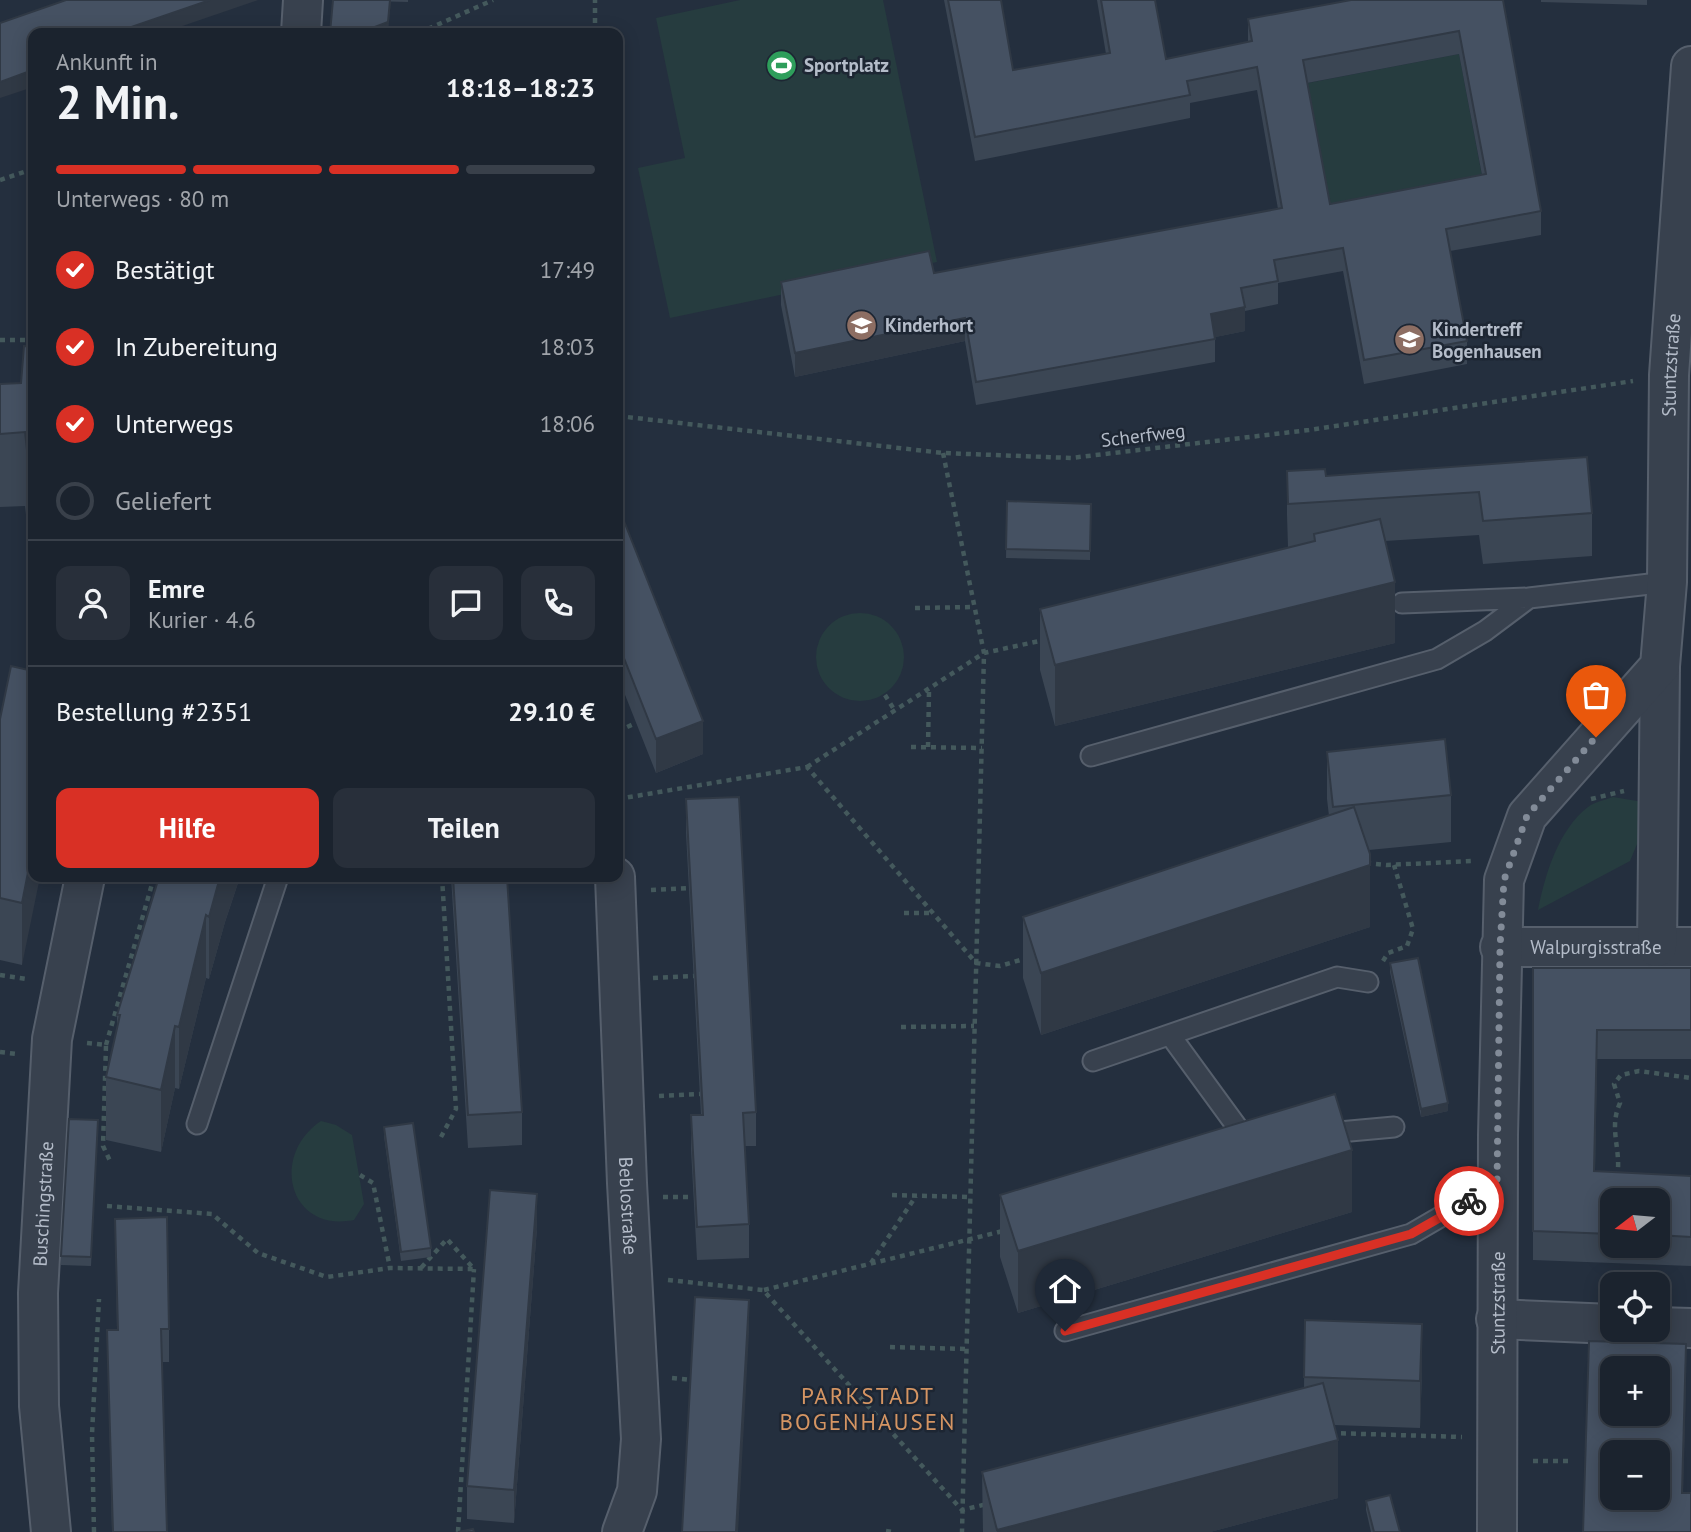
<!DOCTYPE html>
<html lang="de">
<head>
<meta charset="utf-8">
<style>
  body { margin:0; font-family:"PT Sans",sans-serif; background:#282f3a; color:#f1f3f6; height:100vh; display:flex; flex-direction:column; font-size:26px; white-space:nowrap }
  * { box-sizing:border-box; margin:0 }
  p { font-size:23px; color:#a0a4aa }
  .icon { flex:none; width:38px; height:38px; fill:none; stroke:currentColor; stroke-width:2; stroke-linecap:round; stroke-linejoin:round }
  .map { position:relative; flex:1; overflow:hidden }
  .sheet { position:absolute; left:28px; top:28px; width:595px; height:854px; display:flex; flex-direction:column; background:#1b232e; border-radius:14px; box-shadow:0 4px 18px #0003,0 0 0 2px #39404a }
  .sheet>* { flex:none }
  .needle { width:46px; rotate:254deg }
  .buttons { position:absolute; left:1600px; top:1188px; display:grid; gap:14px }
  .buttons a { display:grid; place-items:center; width:70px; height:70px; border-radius:14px; background:#1b232e; box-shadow:0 4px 18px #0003,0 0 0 2px #39404a; font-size:35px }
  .pin { position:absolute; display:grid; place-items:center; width:60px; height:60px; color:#fff; margin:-72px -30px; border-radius:50% 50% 50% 0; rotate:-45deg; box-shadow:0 0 7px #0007 }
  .pin .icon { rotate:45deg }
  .courier { position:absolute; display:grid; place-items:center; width:70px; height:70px; margin:-35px; border:5px solid #d93025; border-radius:50%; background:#fff; color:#222; box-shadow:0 2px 9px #0007 }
  .summary em { font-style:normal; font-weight:800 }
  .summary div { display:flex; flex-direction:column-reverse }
  .summary { display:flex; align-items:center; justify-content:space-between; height:119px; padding:0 28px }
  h1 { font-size:46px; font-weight:800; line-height:52px }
  .bar { display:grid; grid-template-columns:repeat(4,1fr); gap:10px 7px; align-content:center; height:84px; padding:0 28px }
  .bar i { height:9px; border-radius:5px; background:#39404a }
  .bar .selected { background:#d93025 }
  .bar p { grid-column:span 4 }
  .line { display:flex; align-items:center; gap:18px; padding:0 28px; border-top:2px solid #39404a }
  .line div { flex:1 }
  .round { display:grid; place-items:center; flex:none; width:74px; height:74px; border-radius:14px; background:#282f3a }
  ol { padding:0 28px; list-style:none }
  li { display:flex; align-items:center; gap:21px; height:77px }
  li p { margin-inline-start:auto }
  li .icon { padding:7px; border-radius:50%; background:#d93025; color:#fff; stroke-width:4 }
  li:last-child { color:#a0a4aa }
  li i { width:38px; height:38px; border:4px solid #39404a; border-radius:50% }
  .primary-button { display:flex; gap:14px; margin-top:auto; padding:14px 28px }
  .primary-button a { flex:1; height:80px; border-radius:14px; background:#d93025; color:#fff; font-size:28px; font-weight:800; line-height:80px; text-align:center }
  .primary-button a+a { background:#282f3a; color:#f1f3f6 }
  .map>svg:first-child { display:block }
  .green { fill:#263c3f }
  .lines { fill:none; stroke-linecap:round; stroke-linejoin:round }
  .lane-casing { stroke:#565f6c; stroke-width:23 }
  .street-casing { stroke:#565f6c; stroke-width:42 }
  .path { stroke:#44595c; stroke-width:4.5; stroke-dasharray:5 5; stroke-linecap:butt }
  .lane { stroke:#38414e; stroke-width:19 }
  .street { stroke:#38414e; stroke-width:38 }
  .wall { fill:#3b4654; fill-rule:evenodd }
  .shaded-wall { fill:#303945 }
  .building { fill:#455162; stroke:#303945; stroke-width:2; fill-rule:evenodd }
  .done { stroke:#828b98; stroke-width:7; stroke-dasharray:0 12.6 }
  .route { stroke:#d93025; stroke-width:9 }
  .labels { text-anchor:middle; stroke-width:5; stroke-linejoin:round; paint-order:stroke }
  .poi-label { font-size:19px; font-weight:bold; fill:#b4bcc9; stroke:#1d2633; text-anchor:start }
  .street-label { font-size:19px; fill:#b4bcc9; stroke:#1d2633 }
  .quarter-label { font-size:23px; letter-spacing:2px; fill:#d59563; stroke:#1d2633 }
</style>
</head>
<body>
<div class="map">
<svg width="1691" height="1532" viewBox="0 0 1691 1532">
  <rect width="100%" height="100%" fill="#242f3e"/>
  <!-- green -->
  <path class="green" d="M 740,0 L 883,0 L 937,262 L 670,318 L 638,168 L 685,158 L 656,18 Z
    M 1459,54 L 1486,197 L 1330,227 L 1303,84 Z
    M816 657a44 44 0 1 1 88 0a44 44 0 1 1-88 0Z
    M 1613,797 L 1643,802 L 1645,825 L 1630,861 L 1538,910 C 1545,875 1558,830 1588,807 C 1594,802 1605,800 1613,797 Z
    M 321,1121 L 336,1125 L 352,1135 L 364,1204 L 354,1220 C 288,1233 270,1155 321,1121 Z"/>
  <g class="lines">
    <defs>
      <path id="lane" d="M 1402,603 L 1529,598
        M 1091,756 L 1437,659 L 1485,631 L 1529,598 L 1667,582
        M 1170,1035 L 1251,1146
        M 1093,1061 L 1337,977 L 1368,982
        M 197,1124 L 278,877
        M 1322,1136 L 1339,1132 L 1394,1127
        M 1065,1331 L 1411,1234 L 1497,1184"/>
      <g id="street">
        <path d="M 301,33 L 303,0"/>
        <path id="s1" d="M 615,877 L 627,1183 L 641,1439 L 637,1491 L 622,1532"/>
        <path id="s2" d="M 1500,947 L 1691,947"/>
        <path d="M 1657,947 L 1660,666"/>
        <path d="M 1496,1319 L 1612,1324"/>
        <path d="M 1657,1327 L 1691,1328"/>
        <path id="s3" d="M 51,1532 L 39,1406 L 38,1293 L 52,1039 L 85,877"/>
        <path id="s4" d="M 1497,1532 L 1498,1135 L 1504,880 L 1527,816 L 1660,666 L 1667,582 L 1669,375 L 1691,66"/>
      </g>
    </defs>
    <!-- lane casing -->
    <use href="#lane" class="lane-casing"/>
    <!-- street casing -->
    <use href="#street" class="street-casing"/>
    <!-- path -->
    <path class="path" d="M 419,33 L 493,0
      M 595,33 L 595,0
      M 0,180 L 33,169
      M 0,340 L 33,340
      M 618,416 L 943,453 L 1071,458 L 1309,430 L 1633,381
      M 943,453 L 984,653 L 962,1532
      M 915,608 L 973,607
      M 885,695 L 895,711
      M 618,731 L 636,723
      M 911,747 L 982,748
      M 928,747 L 929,691
      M 807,767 L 984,653 L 1044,640
      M 618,799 L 807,767 L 976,963 L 1000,966 L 1027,958
      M 1591,799 L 1624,791
      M 1366,863 L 1387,865 L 1472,861
      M 651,890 L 689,888
      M 904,913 L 933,913
      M 1383,961 L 1388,953 L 1407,946 L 1413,929 L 1394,865
      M 0,975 L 27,979
      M 653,978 L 694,976
      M 901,1027 L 974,1026
      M 87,1043 L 106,1045 L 103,1146 L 111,1163
      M 106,1045 L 154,877
      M 0,1052 L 17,1054
      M 659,1096 L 700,1094
      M 441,1137 L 456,1109 L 442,877
      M 360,1175 L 373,1183 L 390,1268
      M 1617,1177 C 1622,1150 1608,1129 1620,1103 L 1614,1084 L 1621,1075 L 1639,1071 L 1691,1078
      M 892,1195 L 969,1197
      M 663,1197 L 693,1197
      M 107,1206 L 212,1214 L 258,1253 L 327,1277 L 390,1268 L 474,1269 L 447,1239 L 421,1268
      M 871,1263 L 916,1196
      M 668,1280 L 763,1290 L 962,1510 L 987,1504
      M 764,1290 L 1003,1231
      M 890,1347 L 966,1349
      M 672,1378 L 692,1380
      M 1331,1433 L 1462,1437
      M 1533,1461 L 1573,1461
      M 886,1531 L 893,1532
      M 94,1532 L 92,1434 L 99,1299
      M 458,1532 L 474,1269"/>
    <!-- lane -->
    <use href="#lane" class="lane"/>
    <!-- street -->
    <use href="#street" class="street"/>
  </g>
  <!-- wall -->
  <path class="wall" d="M 333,0 L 408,0 L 408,2 Z
    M 944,0 L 1003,0 L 1001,0 L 1013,70 L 1106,54 L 1097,0 L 1155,0 L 1166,59 L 1248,42 L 1248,19 L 1503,0 L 1541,211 L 1541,235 L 1450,251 L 1467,341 L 1467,364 L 1364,384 L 1343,271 L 1278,283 L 1278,304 L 1245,311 L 1245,331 L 1215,337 L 1215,362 L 976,405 L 965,341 L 795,377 L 781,305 L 781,282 L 934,273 L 1278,209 L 1257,90 L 1190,103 L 1190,118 L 975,161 ZM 1459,54 L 1482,175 L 1330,204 L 1307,83 Z
    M 1541,0 L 1647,0 L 1647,5 L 1541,2 Z
    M 33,347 L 33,540 L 29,541 L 25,506 L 0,507 L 0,384 L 21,383 Z
    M 1587,457 L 1592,513 L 1592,556 L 1483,564 L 1479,535 L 1385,541 L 1395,643 L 1055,726 L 1040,670 L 1040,609 L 1292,547 L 1288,547 L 1287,515 L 1287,471 L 1326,476 Z
    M 1007,501 L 1091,504 L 1090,560 L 1006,558 Z
    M 618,512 L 703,754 L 656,773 L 618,677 Z
    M 33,671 L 22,965 L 0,960 L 0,719 Z
    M 1327,752 L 1451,795 L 1451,842 L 1369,850 L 1370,927 L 1041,1035 L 1023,978 L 1023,917 L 1329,816 L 1327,799 Z
    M 686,799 L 756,1112 L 756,1146 L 745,1146 L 749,1224 L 749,1258 L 697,1260 L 691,1149 L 691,1115 L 701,1115 L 686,833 Z
    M 159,877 L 240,877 L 225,922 L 209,979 L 206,978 L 179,1089 L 175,1088 L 161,1152 L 106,1140 L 106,1077 L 117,1028 L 117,1015 Z
    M 451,877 L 507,877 L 522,1112 L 522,1145 L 468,1148 Z
    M 1390,963 L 1448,1111 L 1421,1117 L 1390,972 Z
    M 1533,968 L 1691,968 L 1691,1059 L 1597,1059 L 1595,1171 L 1691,1176 L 1691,1266 L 1533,1260 ZM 1612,1200 L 1657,1200 L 1657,1246 L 1612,1246 Z
    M 98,1120 L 91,1266 L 61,1265 L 61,1256 Z
    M 384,1127 L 431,1248 L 431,1257 L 401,1261 L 384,1136 Z
    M 1000,1195 L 1352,1212 L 1018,1313 L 1000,1257 Z
    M 115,1219 L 169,1329 L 169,1362 L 162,1362 L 167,1532 L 112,1532 L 107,1330 L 117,1330 Z
    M 537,1228 L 514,1523 L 467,1519 L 467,1486 Z
    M 1305,1320 L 1422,1371 L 1420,1428 L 1334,1425 L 1338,1498 L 1210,1532 L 983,1532 L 982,1472 L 1304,1388 Z
    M 1366,1501 L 1400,1532 L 1371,1532 L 1366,1510 Z"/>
  <!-- shaded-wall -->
  <path class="shaded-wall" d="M 210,0 L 258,0 L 162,33 L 114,33 Z
    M 390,0 L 391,0 L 388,33 L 359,33 Z
    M 33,70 L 33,87 L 0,98 L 0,82 Z
    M 1245,307 L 1245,331 L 1211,338 L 1211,314 Z
    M 965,318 L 965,341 L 795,377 L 795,353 Z
    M 1395,582 L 1395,643 L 1055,726 L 1055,665 Z
    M 703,721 L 703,754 L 656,773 L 656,739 Z
    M 33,847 L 33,877 L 40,877 L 22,965 L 22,903 Z
    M 1370,865 L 1370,927 L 1041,1035 L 1041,973 Z
    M 220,877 L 240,877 L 225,922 L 209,979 L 209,917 Z
    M 206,915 L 206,978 L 179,1089 L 179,1027 Z
    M 175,1026 L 175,1088 L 161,1152 L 161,1090 Z
    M 1597,1030 L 1597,1059 L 1594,1200 L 1594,1171 Z
    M 1448,1103 L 1448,1111 L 1421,1117 L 1421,1109 Z
    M 1352,1150 L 1352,1212 L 1018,1313 L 1018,1251 Z
    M 537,1194 L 537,1228 L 514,1523 L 514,1490 Z
    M 749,1300 L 749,1333 L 738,1532 L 736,1532 Z
    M 1422,1324 L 1422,1371 L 1420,1428 L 1420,1381 Z
    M 1686,1344 L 1686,1391 L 1682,1532 L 1682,1493 Z
    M 1338,1440 L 1338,1498 L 1210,1532 L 997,1532 L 997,1530 Z"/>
  <!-- building -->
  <path class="building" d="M 66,0 L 210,0 L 114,33 L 33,33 L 33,70 L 0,82 L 0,23 Z
    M 333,0 L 390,0 L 388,22 L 359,33 L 330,33 Z
    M 948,0 L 1001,0 L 1013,70 L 1110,53 L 1101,0 L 1155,0 L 1166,59 L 1252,41 L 1248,19 L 1351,0 L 1503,0 L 1541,211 L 1446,229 L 1467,341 L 1364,360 L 1343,248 L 1274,260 L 1278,281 L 1241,288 L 1245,307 L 1211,314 L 1215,339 L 976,382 L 965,318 L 795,353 L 781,282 L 929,251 L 934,273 L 1282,208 L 1257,67 L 1187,81 L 1190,95 L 975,137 ZM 1459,31 L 1486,174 L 1330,204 L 1303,60 Z
    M 24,346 L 33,347 L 33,467 L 29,467 L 25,432 L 0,434 L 0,384 L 21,383 Z
    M 1587,457 L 1592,513 L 1483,521 L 1479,492 L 1288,504 L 1287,471 L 1325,469 L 1326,476 Z
    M 1007,501 L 1091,504 L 1090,551 L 1006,549 Z
    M 620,511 L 703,721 L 656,739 L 618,643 L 618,512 Z
    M 1380,519 L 1395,582 L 1055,665 L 1040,609 L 1315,541 L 1314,534 Z
    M 11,666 L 33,671 L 33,847 L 22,903 L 0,898 L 0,719 Z
    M 1445,739 L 1451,795 L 1333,807 L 1327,752 Z
    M 739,797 L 756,1112 L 743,1113 L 749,1224 L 697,1227 L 691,1115 L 703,1115 L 686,799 Z
    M 1354,807 L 1370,854 L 1370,865 L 1041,973 L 1023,917 Z
    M 159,877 L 220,877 L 209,917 L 206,915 L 179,1027 L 175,1026 L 161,1090 L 106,1077 L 120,1015 L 117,1015 Z
    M 453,877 L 507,877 L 522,1112 L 468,1115 Z
    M 1418,958 L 1448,1103 L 1421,1109 L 1390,963 Z
    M 1533,968 L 1691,968 L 1691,1030 L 1597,1030 L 1594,1171 L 1691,1176 L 1691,1237 L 1657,1235 L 1657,1200 L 1612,1200 L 1612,1234 L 1533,1231 Z
    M 1335,1094 L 1352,1150 L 1018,1251 L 1000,1195 Z
    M 69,1119 L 98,1120 L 91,1257 L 61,1256 Z
    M 413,1123 L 431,1248 L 401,1252 L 384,1127 Z
    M 490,1190 L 537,1194 L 514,1490 L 467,1486 Z
    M 167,1217 L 169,1329 L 161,1329 L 167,1532 L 113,1532 L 107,1330 L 118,1330 L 115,1219 Z
    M 695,1297 L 749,1300 L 736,1532 L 682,1532 Z
    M 1305,1320 L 1422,1324 L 1420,1381 L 1304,1377 Z
    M 1589,1341 L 1686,1344 L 1682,1493 L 1691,1493 L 1691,1532 L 1583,1532 ZM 1612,1368 L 1657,1368 L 1657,1414 L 1612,1414 ZM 1612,1452 L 1657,1452 L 1657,1498 L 1612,1498 Z
    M 1323,1383 L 1338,1440 L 997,1530 L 982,1472 Z
    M 1390,1495 L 1400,1532 L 1374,1532 L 1366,1501 Z
    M 473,1529 L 474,1532 L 458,1532 Z"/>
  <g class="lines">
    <!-- done -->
    <path class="done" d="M 1469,1201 L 1497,1184 L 1500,947 L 1504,880 L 1527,816 L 1596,737"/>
    <!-- route -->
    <path class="route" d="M 1065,1331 L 1411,1234 L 1469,1201"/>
  </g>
  <!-- icons -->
  <defs>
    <symbol id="stadium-disc" viewBox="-11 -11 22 22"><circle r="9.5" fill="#2e9e5b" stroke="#1d2633"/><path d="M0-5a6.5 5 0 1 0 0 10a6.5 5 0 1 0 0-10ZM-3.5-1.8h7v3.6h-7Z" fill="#fff"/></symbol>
    <symbol id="school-disc" viewBox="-11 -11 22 22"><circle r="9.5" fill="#8d6e63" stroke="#1d2633"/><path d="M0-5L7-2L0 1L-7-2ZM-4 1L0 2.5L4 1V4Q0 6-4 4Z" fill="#fff"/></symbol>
  </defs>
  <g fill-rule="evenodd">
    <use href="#stadium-disc" x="764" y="48" width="35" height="35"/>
    <use href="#school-disc" x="844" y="308" width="35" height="35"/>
    <use href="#school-disc" x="1392" y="322" width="35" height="35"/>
  </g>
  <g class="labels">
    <!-- poi labels -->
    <g class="poi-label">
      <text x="804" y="72">Sportplatz</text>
      <text x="885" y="332">Kinderhort</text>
      <text x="1432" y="336">Kindertreff<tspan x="1432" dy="22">Bogenhausen</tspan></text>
    </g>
    <!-- street labels -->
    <g class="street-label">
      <text dy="7" stroke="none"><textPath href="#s4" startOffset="1222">Stuntzstraße</textPath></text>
      <text transform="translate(1143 435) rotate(-7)" y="7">Scherfweg</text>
      <text dy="7" stroke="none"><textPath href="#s2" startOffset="96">Walpurgisstraße</textPath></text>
      <text dy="7" stroke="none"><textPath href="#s3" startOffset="329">Buschingstraße</textPath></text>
      <text dy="7" stroke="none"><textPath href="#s1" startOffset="329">Beblostraße</textPath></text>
      <text dy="7" stroke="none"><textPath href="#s4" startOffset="229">Stuntzstraße</textPath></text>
    </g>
    <!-- quarter labels -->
    <g class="quarter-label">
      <text x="868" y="1404">PARKSTADT<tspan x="868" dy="26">BOGENHAUSEN</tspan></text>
    </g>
  </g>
</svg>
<div class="buttons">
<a><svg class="needle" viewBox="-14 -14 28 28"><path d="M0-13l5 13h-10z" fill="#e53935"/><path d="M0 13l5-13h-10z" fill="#a0a4aa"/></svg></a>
<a><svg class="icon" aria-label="locate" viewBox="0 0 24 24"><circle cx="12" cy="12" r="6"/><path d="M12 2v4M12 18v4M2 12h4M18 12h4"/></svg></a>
<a>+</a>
<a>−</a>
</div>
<div class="pin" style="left:1596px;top:737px;background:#ea580c"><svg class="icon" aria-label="bag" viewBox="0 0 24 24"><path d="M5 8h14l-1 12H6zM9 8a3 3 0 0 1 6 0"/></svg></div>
<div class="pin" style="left:1065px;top:1331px;background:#1f2937"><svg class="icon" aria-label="home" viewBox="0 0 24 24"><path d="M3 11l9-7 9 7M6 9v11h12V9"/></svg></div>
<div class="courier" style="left:1469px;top:1201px"><svg class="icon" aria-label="bike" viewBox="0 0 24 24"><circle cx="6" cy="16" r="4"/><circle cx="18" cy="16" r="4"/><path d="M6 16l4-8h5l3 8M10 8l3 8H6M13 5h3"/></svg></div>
<section class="sheet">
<div class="summary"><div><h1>2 Min.</h1><p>Ankunft in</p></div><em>18:18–18:23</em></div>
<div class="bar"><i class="selected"></i><i class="selected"></i><i class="selected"></i><i></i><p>Unterwegs · 80 m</p></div>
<ol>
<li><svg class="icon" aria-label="check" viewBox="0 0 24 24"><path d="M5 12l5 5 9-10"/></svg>Bestätigt<p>17:49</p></li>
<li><svg class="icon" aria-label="check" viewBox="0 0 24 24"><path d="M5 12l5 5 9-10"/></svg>In Zubereitung<p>18:03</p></li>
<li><svg class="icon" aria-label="check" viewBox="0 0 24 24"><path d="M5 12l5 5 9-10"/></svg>Unterwegs<p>18:06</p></li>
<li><i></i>Geliefert</li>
</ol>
<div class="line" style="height:126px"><a class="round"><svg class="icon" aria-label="person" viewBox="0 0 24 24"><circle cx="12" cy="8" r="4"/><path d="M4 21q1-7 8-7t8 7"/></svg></a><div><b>Emre</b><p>Kurier · 4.6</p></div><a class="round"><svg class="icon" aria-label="chat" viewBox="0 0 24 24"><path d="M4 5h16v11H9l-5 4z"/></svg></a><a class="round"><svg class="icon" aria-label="phone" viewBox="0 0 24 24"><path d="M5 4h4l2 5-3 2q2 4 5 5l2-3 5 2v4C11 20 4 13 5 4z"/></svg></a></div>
<div class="line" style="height:91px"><div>Bestellung #2351</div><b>29.10 €</b></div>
<div class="primary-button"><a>Hilfe</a><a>Teilen</a></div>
</section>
</div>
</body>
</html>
